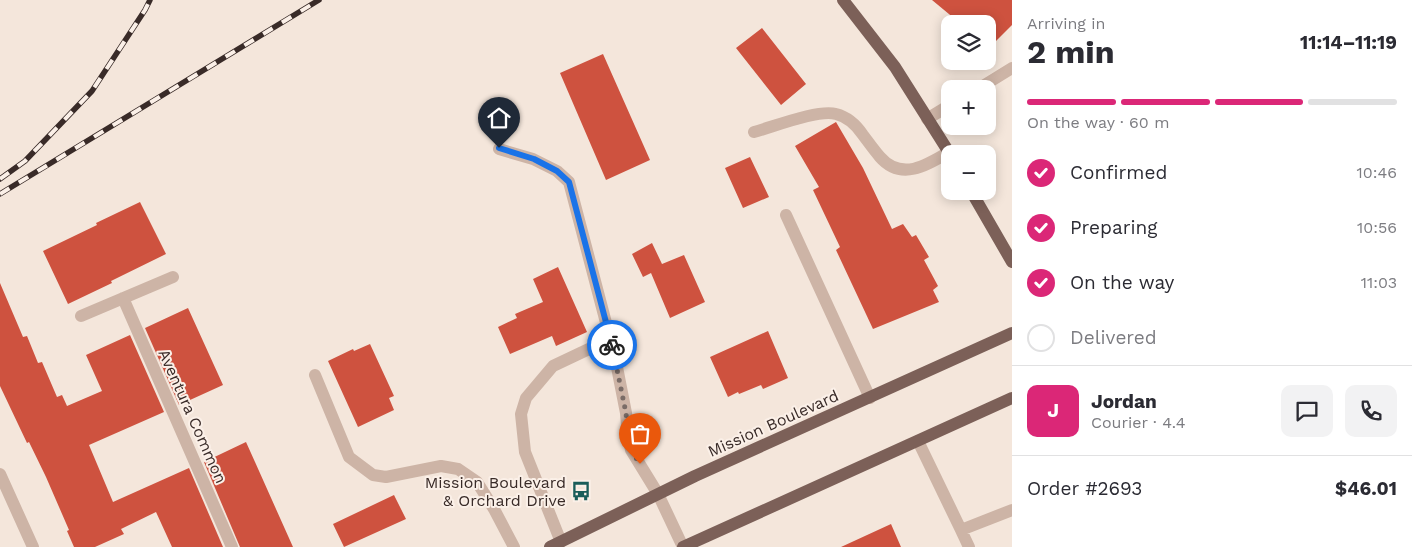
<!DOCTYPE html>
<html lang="en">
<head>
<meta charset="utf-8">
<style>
  body { margin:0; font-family:"Work Sans",sans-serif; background:#f2f2f3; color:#2b2b33; height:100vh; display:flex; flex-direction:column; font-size:19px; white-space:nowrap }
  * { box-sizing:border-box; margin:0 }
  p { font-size:16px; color:#7c7c81 }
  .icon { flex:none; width:28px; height:28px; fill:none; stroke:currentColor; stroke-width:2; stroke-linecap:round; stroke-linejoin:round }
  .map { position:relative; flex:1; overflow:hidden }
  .sheet { display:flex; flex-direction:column; background:#fff; width:400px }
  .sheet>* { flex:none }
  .tools { position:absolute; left:941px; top:15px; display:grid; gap:10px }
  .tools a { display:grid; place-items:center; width:55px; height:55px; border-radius:10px; background:#fff; box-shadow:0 2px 12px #0003; font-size:25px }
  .pin { position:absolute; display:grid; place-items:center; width:42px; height:42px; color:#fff; margin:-51px -21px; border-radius:50% 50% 50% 0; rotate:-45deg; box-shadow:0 0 5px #0007 }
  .pin .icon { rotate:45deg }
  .courier { position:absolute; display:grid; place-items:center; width:50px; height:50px; margin:-25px; border:4px solid #1a73e8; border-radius:50%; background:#fff; color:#222; box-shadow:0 1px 6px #0007 }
  .head em { font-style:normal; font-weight:700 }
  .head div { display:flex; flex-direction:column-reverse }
  .head { display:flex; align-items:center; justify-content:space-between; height:85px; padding:0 15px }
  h1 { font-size:32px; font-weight:700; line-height:38px }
  .bar { display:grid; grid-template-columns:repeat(4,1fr); gap:8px 5px; align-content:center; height:60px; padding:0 15px }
  .bar i { height:6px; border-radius:4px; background:#e1e1e2 }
  .bar .active { background:#db2777 }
  .bar p { grid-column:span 4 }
  .line { display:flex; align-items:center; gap:12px; padding:0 15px; border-top:1px solid #e1e1e2 }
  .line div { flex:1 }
  .round { display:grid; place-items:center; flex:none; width:52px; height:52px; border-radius:10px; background:#f2f2f3 }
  ol { padding:0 15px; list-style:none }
  li { display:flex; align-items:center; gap:15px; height:55px }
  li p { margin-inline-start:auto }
  li .icon { padding:5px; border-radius:50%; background:#db2777; color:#fff; stroke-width:4 }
  li:last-child { color:#7c7c81 }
  li i { width:28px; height:28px; border:2px solid #e1e1e2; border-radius:50% }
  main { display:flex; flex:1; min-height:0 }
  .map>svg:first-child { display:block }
  .building { fill:#ce523f }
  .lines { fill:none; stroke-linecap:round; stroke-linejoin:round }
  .lane { stroke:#cdb4a6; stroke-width:12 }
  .street { stroke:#cdb4a6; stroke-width:12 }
  .primary { stroke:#7c6058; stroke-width:12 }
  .rail-casing { stroke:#392b28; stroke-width:5.5 }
  .rail { stroke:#fbf0e8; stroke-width:4; stroke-dasharray:11; stroke-linecap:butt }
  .done { stroke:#7a6c67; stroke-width:5; stroke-dasharray:0 9 }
  .route { stroke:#1a73e8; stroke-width:6 }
  .labels { text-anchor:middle; stroke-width:4; stroke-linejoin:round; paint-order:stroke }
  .street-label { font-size:16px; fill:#392b28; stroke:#fbf0e8 }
  .poi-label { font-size:16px; fill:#392b28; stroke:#fbf0e8; text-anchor:end }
</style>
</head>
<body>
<main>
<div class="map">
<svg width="1012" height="547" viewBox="0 0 1012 547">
  <rect width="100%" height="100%" fill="#f4e6db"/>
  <!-- building -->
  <path class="building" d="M 932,0 L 1012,0 L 1012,25 L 988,49 L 988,24 L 961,24 Z
    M 762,28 L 806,84 L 781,105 L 736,48 Z
    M 603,54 L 650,160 L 606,180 L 560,73 Z
    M 836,122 L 863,168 L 892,229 L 903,224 L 912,237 L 916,235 L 929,257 L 924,260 L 938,286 L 933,290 L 939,302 L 873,329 L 836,250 L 840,247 L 813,190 L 819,187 L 795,146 Z
    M 750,157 L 769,197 L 743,208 L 725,168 Z
    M 140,202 L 166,254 L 111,281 L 112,283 L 68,304 L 43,251 L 97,225 L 96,223 Z
    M 652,243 L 662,264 L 684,255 L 705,302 L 670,318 L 651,273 L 643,277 L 632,254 Z
    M 558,267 L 587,332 L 556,346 L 552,336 L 510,354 L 498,327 L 517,318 L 515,314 L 543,302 L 533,279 Z
    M 0,283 L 23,337 L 27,336 L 38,363 L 42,362 L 57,397 L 62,395 L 67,406 L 102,391 L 86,355 L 130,335 L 164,412 L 89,445 L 113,502 L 189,468 L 223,547 L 172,547 L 156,512 L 121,529 L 124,534 L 95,547 L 74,547 L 67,531 L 69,530 L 46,477 L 29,442 L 27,443 L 0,386 Z
    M 188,308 L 223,385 L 179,405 L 145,328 Z
    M 768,331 L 788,378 L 763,389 L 761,385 L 739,394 L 738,392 L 728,397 L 710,357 Z
    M 370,344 L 394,396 L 389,398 L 394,410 L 358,427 L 328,361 L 353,349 L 354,351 Z
    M 246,442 L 293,547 L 240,547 L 204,462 Z
    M 394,495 L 406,519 L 344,547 L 333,524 Z
    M 891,524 L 901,547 L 841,547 Z"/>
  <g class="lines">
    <!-- lane -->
    <path class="lane" d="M 978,89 L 1012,68
      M 927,119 L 950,105
      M 754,132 C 773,127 818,109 836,114 C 848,117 857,126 863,135 C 869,143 874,150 880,157 C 901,181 926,166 949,152
      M 499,149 L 533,159 L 557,171 L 569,182 L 615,357 L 626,413 L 628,437 L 631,450 L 658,494
      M 786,215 L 870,398
      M 315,375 L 349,457 L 373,475 L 386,477 L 441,466 L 458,469 L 477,482 L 494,509 L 514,547
      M 918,441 L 961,530 L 1012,510
      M 961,530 L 969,547
      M 561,542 L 525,452 L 521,414 L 526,398 L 553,366 L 610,339"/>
    <!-- street -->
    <path class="street" d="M 123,298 L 232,547
      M 81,316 L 173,277
      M 0,474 L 33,547
      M 658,494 L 683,547"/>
    <!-- primary -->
    <path class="primary" d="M 843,0 L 895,67 L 950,154
      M 971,191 L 1012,262
      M 550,547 L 695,476 L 1012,333
      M 683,547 L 1012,398"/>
    <defs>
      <path id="rail" d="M 0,179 L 25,161 L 92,91 L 145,10 L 150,0
        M 0,194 L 319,0"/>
    </defs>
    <!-- rail casing -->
    <use href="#rail" class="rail-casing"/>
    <!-- rail -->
    <use href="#rail" class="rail"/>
  </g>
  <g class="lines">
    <!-- done -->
    <path class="done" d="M 612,345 L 626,413 L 628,437 L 631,450 L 640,464"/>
    <!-- route -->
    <path class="route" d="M 499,148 L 534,159 L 557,171 L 569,182 L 612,345"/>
  </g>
  <!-- icons -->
  <defs>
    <symbol id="bus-bare" viewBox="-9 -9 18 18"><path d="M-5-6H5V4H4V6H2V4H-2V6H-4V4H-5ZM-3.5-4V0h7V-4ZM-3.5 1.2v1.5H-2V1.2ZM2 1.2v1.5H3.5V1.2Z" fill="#1a5d5a" stroke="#fbf0e8" stroke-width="2.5" paint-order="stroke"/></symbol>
  </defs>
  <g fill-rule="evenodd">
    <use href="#bus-bare" x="567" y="477" width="28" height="28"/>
  </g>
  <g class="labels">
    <!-- street labels -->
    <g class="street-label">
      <text transform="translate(193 416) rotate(66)" y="6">Aventura Common</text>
      <text transform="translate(773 423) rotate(-24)" y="6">Mission Boulevard</text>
    </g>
    <!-- poi labels -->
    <g class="poi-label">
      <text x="566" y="488">Mission Boulevard<tspan x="566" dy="18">&amp; Orchard Drive</tspan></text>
    </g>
  </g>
</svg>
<div class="tools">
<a><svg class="icon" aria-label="layers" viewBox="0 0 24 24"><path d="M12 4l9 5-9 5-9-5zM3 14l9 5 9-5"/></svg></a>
<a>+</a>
<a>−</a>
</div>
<div class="pin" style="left:640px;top:464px;background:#ea580c"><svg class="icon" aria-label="bag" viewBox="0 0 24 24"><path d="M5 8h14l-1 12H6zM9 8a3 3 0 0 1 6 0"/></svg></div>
<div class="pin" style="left:499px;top:148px;background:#1f2937"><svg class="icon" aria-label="home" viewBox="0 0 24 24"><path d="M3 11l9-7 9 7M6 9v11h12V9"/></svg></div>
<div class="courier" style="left:612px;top:345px"><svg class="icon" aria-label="bike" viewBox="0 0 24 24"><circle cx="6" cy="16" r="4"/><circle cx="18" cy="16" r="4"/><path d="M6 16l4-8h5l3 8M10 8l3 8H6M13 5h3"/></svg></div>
</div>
<section class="sheet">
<div class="head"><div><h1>2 min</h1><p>Arriving in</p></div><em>11:14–11:19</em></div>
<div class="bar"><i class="active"></i><i class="active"></i><i class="active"></i><i></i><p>On the way · 60 m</p></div>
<ol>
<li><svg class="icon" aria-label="check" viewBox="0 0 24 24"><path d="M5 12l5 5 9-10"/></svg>Confirmed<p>10:46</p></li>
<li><svg class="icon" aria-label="check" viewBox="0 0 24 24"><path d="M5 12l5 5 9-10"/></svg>Preparing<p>10:56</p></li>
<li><svg class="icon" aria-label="check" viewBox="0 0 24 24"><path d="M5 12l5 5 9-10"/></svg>On the way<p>11:03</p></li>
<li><i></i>Delivered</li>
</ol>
<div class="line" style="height:90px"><b class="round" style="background:#db2777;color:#fff">J</b><div><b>Jordan</b><p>Courier · 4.4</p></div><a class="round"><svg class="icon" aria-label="chat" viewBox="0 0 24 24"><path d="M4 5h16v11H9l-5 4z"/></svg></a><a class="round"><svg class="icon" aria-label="phone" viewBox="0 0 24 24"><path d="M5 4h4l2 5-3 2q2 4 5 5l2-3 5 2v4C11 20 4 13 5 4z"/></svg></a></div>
<div class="line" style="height:65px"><div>Order #2693</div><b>$46.01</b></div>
</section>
</main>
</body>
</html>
